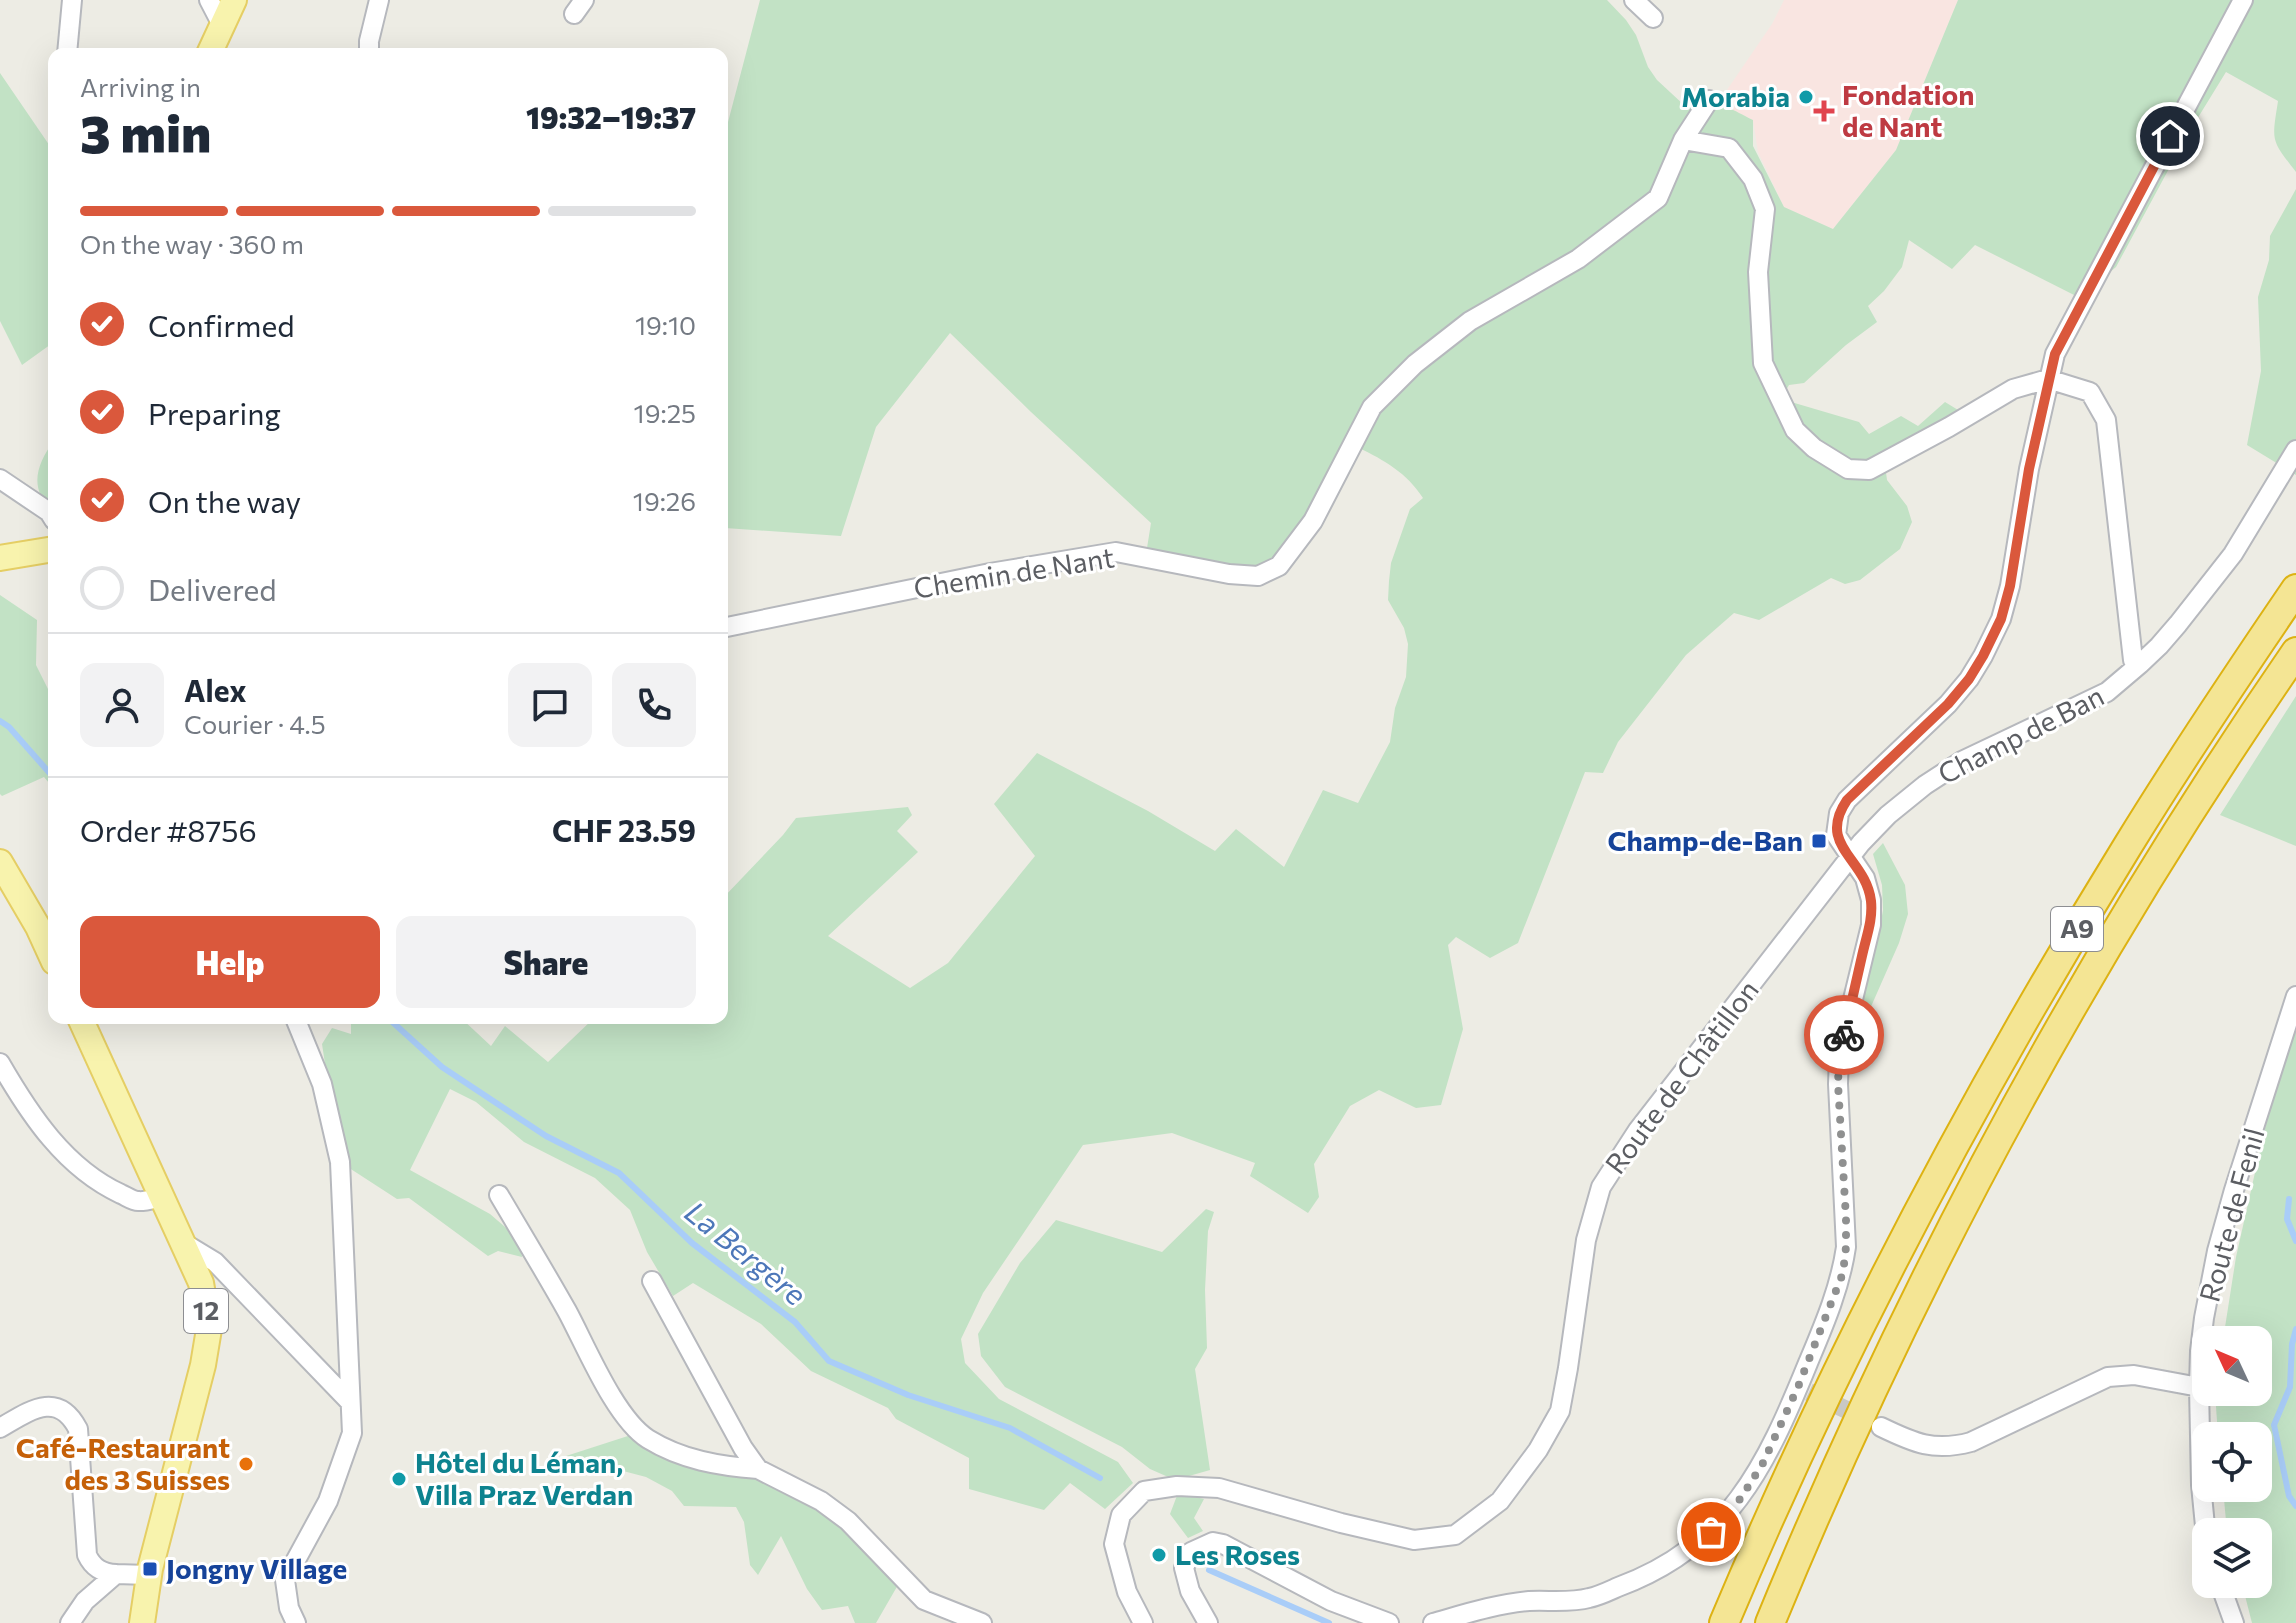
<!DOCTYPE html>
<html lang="en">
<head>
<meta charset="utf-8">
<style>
  body { margin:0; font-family:Commissioner,sans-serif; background:#f2f2f3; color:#1f2937; height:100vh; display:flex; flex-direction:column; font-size:30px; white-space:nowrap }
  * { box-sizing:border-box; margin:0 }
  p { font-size:26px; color:#747a83 }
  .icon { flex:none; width:44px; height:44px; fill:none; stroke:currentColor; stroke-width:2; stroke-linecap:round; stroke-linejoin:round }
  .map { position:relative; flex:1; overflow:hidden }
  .panel { position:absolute; left:48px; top:48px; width:680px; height:976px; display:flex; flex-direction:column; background:#fff; border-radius:16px; box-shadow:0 8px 32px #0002 }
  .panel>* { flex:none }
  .needle { width:52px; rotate:314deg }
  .tools { position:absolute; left:2192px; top:1326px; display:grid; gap:16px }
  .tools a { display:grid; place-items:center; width:80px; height:80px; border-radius:16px; background:#fff; box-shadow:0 8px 32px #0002; font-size:40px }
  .pin { position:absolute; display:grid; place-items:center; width:68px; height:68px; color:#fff; margin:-34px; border:4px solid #fff; border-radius:50%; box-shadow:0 2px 8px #0007 }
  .courier { position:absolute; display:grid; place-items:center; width:80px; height:80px; margin:-40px; border:6px solid #da583c; border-radius:50%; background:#fff; color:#222; box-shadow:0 2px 10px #0007 }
  .head em { font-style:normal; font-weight:800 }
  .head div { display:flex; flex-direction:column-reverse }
  .head { display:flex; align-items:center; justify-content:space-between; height:136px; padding:0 32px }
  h1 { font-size:52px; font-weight:800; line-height:60px }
  .bar { display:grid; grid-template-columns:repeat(4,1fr); gap:12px 8px; align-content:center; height:96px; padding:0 32px }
  .bar i { height:10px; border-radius:6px; background:#e0e1e3 }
  .bar .current { background:#da583c }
  .bar p { grid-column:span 4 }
  .line { display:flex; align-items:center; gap:20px; padding:0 32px; border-top:2px solid #e0e1e3 }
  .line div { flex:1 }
  .round { display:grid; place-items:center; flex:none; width:84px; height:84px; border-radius:16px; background:#f2f2f3 }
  ol { padding:0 32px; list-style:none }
  li { display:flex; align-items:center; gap:24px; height:88px }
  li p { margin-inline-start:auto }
  li .icon { padding:8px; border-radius:50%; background:#da583c; color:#fff; stroke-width:4 }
  li:last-child { color:#747a83 }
  li i { width:44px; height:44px; border:4px solid #e0e1e3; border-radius:50% }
  .primary-button { display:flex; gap:16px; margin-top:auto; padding:16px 32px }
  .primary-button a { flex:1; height:92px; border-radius:16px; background:#da583c; color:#fff; font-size:32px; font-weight:800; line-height:92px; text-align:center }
  .primary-button a+a { background:#f2f2f3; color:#1f2937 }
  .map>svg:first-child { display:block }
  .medical { fill:#f9e5e1 }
  .green { fill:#c2e2c5 }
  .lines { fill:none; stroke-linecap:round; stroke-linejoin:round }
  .stream { stroke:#a9cdf8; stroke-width:6 }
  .minor-tunnel { stroke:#c9c8c4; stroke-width:18; stroke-dasharray:18 9; stroke-linecap:butt }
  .minor-casing { stroke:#b6b8bd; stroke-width:22 }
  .major-casing { stroke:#e5ce64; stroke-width:28 }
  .highway-casing { stroke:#ddb213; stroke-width:32 }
  .minor { stroke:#fff; stroke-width:18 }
  .major { stroke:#f8f3ad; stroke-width:24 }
  .highway { stroke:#f4e594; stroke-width:28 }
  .done { stroke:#8f9090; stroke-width:8; stroke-dasharray:0 14.4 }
  .route { stroke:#da583c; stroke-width:10 }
  .culture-dot { fill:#0f9aa8; stroke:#fff; stroke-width:3 }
  .health-dot { fill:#e0444e; stroke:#fff; stroke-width:3 }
  .transit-dot { fill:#1a4fb4; stroke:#fff; stroke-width:3 }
  .food-dot { fill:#e8710a; stroke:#fff; stroke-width:3 }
  .labels { text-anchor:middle; stroke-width:6; stroke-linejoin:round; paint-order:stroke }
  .shield { fill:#fff; stroke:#8d8e92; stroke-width:2 }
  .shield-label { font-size:26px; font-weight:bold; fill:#5c5e63 }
  .health-label { font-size:28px; font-weight:bold; fill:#be3a42; stroke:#fff; text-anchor:start }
  .culture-label { font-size:28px; font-weight:bold; fill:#0d838f; stroke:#fff; text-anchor:start }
  .street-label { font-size:28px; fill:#5c5e63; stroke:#fff }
  .transit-label { font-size:28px; font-weight:bold; fill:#164399; stroke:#fff; text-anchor:end }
  .food-label { font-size:28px; font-weight:bold; fill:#c56008; stroke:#fff; text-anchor:end }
  .water-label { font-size:30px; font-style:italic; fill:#4d77b9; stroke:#fff }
</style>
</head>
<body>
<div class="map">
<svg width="2296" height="1623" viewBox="0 0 2296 1623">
  <rect width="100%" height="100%" fill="#edece4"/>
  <!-- medical -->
  <path class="medical" d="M 1784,0 L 1958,0 L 1896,150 L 1833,229 L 1784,207 L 1758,152 L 1753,120 L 1718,103 L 1772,24 Z"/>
  <!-- green -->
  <path class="green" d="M 760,0 L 1607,0 L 1626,20 L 1636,35 L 1648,67 L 1657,80 L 1684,105 C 1717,98 1725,106 1753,120 L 1753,146 L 1784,207 L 1833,229 L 1896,150 L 1958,0 L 2296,0 L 2296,172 C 2270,139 2272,141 2278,101 L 2226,72 L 2186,137 L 2116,267 L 2080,298 L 1975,245 L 1952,269 L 1909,240 L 1902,267 L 1884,291 L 1868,306 L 1877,322 L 1846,345 L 1804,383 L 1789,385 L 1781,399 L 1859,422 L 1869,434 L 1901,416 L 1918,426 L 1945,402 L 1963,413 L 1885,465 L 1887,480 L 1907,506 L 1912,522 L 1900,549 L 1860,580 L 1845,584 L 1831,578 L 1759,620 L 1734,613 L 1686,655 L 1618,742 L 1603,773 L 1585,772 L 1518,943 L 1490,958 L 1456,937 L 1448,945 L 1463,1029 L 1441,1105 L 1416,1108 L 1379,1090 L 1350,1106 L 1314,1164 L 1319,1197 L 1308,1213 L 1250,1176 L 1255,1163 L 1172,1133 L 1083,1145 L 983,1293 L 961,1339 L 965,1363 L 999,1399 L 1118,1462 L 1133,1483 L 1105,1509 L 1070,1483 L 1044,1510 L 969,1489 L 969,1458 L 896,1419 L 888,1408 L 811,1371 L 761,1324 L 693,1283 L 673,1296 L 647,1252 L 630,1210 L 595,1178 L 524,1142 L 476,1102 L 450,1089 L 410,1170 L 490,1214 L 520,1240 L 522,1257 L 498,1251 L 488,1256 L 409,1198 L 397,1199 L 340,1162 L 322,1044 L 332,1028 L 351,1034 L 351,1018 L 461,1018 L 491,1046 L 505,1026 L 548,1062 L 594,1018 L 722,1018 L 722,899 L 783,835 L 796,818 L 908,807 L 912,815 L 897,831 L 918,852 L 828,936 L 910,988 L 948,963 L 1035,856 L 994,804 L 1037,753 L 1148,811 L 1215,851 L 1236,829 L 1284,867 L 1323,790 L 1358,803 L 1390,742 L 1395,708 L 1406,677 L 1408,644 L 1404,628 L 1388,600 L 1389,581 L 1391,563 L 1410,509 L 1423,498 C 1407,473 1384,460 1359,448 L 1342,454 L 1287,548 L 1269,562 L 1247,570 L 1147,548 L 1151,523 L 1031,412 L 950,333 L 876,427 L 841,536 L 725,528 L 728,497 L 722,466 L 722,145 Z
    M 0,73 L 54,152 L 54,165 L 49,167 L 54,167 L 54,342 L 22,365 L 0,321 Z
    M 2296,189 L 2296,475 L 2247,445 L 2261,371 L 2258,297 L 2269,260 L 2270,236 Z
    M 54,441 L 54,511 C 28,491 36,464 54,441 Z
    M 0,595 L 37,620 L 36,665 L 54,701 L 54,789 L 44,777 L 2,796 L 0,794 Z
    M 2296,696 L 2296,846 L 2220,815 Z
    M 1883,843 L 1905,885 L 1908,914 L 1899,943 L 1866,1018 L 1846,1056 L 1867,967 L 1879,933 L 1883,910 L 1882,885 L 1873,854 Z
    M 2296,1030 L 2296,1623 L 2252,1623 L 2242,1584 L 2258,1584 L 2258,1532 L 2227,1532 L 2223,1488 L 2258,1488 L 2258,1436 L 2218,1436 L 2215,1392 L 2258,1392 L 2258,1340 L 2223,1340 L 2236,1257 L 2274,1088 Z
    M 1206,1209 L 1214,1212 L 1208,1231 L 1205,1290 L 1207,1348 L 1195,1369 L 1210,1470 L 1175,1480 L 1150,1469 L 1122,1447 L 1005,1387 L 981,1356 L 978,1334 L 1020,1263 L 1056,1220 L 1162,1252 Z
    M 631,1435 L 739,1467 L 821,1501 L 902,1578 L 876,1623 L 855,1623 L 848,1606 L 822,1610 L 807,1589 L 781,1536 L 758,1575 L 750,1565 L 744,1522 L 736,1507 L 684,1506 L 672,1491 L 646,1477 L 566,1456 Z
    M 1178,1493 L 1204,1499 L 1194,1518 L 1203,1531 L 1188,1538 L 1170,1514 Z"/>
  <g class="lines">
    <!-- stream -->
    <path class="stream" d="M 0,721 L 9,727 L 54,778
      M 388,1018 L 442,1067 L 546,1136 L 619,1173 L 692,1243 L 795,1322 L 829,1361 L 908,1395 L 1010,1428 L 1100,1478
      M 2289,1199 L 2287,1219 L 2296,1241
      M 2296,1329 L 2292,1344 L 2290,1387 L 2274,1425 L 2289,1496 L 2296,1506
      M 1209,1570 L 1329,1623"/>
    <!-- minor-tunnel -->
    <path class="minor-tunnel" d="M 1809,1392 L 1868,1420"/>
    <defs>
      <path id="minor" d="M 209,0 L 222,25
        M 1634,0 L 1653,18
        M 574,14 L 584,0
        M 67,54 L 72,0
        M 369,54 L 369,41 L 379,0
        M 1683,140 L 1729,148 L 1753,179 L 1765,209 L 1758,272 L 1763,363 L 1795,430 L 1814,448 L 1848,469 L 1869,470 L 1949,427 L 2013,389 L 2048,379 L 2090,392 L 2106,420 L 2133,660 L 2140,664
        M 0,479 L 49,512 L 54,520
        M 722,628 L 990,573 L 1116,552 L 1229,574 L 1258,576 L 1279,566 L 1313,521 L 1372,407 L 1415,364 L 1470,321 L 1578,259 L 1658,198 L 1683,140 L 1709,100
        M 295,1018 L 322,1084 L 340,1162 L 352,1433 L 328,1501 L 285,1580 L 289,1608 L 296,1623
        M 0,1063 C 30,1115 65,1168 121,1194 C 126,1196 133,1201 138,1201 C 145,1202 156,1198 162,1197
        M 499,1195 C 522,1234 545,1272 567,1311 C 586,1346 615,1418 648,1439 C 682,1460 719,1466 758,1469
        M 182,1242 L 215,1262 L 350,1402
        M 652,1281 L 743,1448 L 758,1469 L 821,1501 L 848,1521 L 924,1600 L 982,1623
        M 1881,1427 C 1914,1443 1934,1452 1971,1442 L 2108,1377 L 2134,1375 L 2199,1387
        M 0,1428 C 28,1412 57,1389 78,1429 L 87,1555 C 93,1568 102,1573 116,1574
        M 2206,1536 L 2201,1485 L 2199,1387 L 2200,1351 L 2204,1318 L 2217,1251 L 2234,1190 L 2296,996
        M 2220,1584 L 2234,1623
        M 70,1623 L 85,1601 L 116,1574 L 148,1575
        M 1143,1623 L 1127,1592 L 1114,1544 L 1121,1515 L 1144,1491 L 1177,1486 L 1219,1488 L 1341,1523 L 1414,1540 L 1455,1535 L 1500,1501 L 1538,1450 L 1560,1411 L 1568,1368 L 1586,1240 L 1601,1187 L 1638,1130 L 1861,843 L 1888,815 L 1925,785 L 1962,761 L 2107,692 L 2140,664 L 2159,646 L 2178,624 L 2233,554 L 2296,450
        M 1208,1623 L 1190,1591 L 1184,1568 L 1191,1552 L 1213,1542 L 1223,1544 L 1331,1601 L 1389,1623
        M 1433,1623 C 1465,1614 1496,1604 1529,1601 C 1548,1600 1571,1603 1589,1598 C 1599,1596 1609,1591 1618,1587 C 1729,1546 1766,1466 1808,1363 C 1824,1325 1840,1288 1846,1247 L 1838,1084 L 1839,1057 L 1871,925 L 1871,900 L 1865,878 L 1836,835 L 1839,813 L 1847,800 L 1948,704 L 1969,679 L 1983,656 L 2001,619 L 2010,586 L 2029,469 L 2055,354 L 2243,0"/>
      <path id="major" d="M 209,54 L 234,0
        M 0,558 L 54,549
        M 0,862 L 38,927 L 54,962
        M 80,1018 L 201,1283 L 209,1329 L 203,1365 L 150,1569 L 142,1623"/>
      <path id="highway" d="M 1724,1623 C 1837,1354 1974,1095 2127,847 C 2181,759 2238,674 2296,589
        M 1770,1623 C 1910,1282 2087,955 2296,652"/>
    </defs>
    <!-- minor casing -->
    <use href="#minor" class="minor-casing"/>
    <!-- major casing -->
    <use href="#major" class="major-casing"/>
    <!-- highway casing -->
    <use href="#highway" class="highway-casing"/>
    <!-- minor -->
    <use href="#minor" class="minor"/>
    <!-- major -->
    <use href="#major" class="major"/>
    <!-- highway -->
    <use href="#highway" class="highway"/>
  </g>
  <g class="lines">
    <!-- done -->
    <path class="done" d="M 1711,1532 L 1741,1498 L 1763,1463 L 1798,1387 L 1843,1273 L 1846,1247 L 1846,1218 L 1838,1084 L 1839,1057 L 1844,1035"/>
    <!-- route -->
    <path class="route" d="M 1844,1035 C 1850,1009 1856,982 1862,956 C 1866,937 1873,921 1871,901 C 1866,858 1816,846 1847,800 L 1948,704 L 1969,679 L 1983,656 L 2001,619 L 2010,586 L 2029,469 L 2055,354 L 2170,136"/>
  </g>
  <!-- markers -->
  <g class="culture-dot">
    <circle cx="1806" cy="97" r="8"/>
    <circle cx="399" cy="1479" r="8"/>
    <circle cx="1159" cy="1555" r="8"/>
  </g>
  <path class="health-dot" d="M1820 99h8v8h8v8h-8v8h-8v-8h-8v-8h8z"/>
  <g class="transit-dot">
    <rect x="1811" y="833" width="16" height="16" rx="4"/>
    <rect x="142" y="1561" width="16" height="16" rx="4"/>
  </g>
  <circle class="food-dot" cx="246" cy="1464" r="8"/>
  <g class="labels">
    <!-- shield labels -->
    <g class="shield">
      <rect x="2051" y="907" width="52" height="44" rx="6"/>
      <rect x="184" y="1289" width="44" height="44" rx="6"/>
    </g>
    <g class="shield-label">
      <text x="2077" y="938">A9</text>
      <text x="206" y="1320">12</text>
    </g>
    <!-- health labels -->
    <g class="health-label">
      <text x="1842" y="105">Fondation<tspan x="1842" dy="32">de Nant</tspan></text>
    </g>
    <!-- culture labels -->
    <g class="culture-label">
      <text x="1790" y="107" text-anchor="end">Morabia</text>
      <text x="415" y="1473">Hôtel du Léman,<tspan x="415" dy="32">Villa Praz Verdan</tspan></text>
      <text x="1175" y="1565">Les Roses</text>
    </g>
    <!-- street labels -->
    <g class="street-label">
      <text transform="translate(1014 573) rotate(-9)" y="10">Chemin de Nant</text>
      <text transform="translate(2021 735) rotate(-27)" y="10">Champ de Ban</text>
      <text transform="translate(1682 1077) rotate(-53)" y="10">Route de Châtillon</text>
      <text transform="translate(2232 1215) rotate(-75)" y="10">Route de Fenil</text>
    </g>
    <!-- transit labels -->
    <g class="transit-label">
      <text x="1803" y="851">Champ-de-Ban</text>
      <text x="166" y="1579" text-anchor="start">Jongny Village</text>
    </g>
    <!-- food labels -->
    <g class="food-label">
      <text x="230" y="1458">Café-Restaurant<tspan x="230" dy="32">des 3 Suisses</tspan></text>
    </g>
    <!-- water labels -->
    <g class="water-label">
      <text transform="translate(745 1254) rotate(39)" y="10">La Bergère</text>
    </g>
  </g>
</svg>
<div class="tools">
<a><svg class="needle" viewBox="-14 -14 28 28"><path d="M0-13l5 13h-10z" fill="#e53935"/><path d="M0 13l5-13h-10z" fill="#747a83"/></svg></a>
<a><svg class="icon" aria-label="locate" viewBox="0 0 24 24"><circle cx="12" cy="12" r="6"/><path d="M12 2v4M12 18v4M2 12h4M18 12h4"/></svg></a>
<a><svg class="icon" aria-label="layers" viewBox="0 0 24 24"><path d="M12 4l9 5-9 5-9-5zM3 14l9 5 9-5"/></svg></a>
</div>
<div class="pin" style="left:1711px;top:1532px;background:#ea580c"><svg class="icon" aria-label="bag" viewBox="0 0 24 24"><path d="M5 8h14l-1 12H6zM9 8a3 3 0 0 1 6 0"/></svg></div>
<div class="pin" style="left:2170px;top:136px;background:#1f2937"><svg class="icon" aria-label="home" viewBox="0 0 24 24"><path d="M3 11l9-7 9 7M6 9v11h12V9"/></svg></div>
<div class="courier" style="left:1844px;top:1035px"><svg class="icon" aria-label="bike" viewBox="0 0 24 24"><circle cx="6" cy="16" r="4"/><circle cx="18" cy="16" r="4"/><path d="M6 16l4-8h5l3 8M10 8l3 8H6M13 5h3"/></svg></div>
<section class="panel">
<div class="head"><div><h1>3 min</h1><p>Arriving in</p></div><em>19:32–19:37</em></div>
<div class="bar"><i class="current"></i><i class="current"></i><i class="current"></i><i></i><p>On the way · 360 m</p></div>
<ol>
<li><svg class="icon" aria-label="check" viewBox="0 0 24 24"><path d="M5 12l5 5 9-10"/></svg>Confirmed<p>19:10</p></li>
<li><svg class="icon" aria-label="check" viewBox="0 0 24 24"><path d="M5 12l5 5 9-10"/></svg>Preparing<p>19:25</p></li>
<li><svg class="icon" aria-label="check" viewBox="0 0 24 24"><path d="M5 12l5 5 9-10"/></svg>On the way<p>19:26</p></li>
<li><i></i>Delivered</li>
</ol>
<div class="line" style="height:144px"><a class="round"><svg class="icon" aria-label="person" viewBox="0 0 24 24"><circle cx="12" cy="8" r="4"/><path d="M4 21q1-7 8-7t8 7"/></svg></a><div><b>Alex</b><p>Courier · 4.5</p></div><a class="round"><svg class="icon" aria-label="chat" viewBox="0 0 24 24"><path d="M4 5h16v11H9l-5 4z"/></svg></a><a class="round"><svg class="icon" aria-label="phone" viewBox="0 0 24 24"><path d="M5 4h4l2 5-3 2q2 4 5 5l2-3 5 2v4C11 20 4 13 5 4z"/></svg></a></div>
<div class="line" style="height:104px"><div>Order #8756</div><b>CHF 23.59</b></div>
<div class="primary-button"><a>Help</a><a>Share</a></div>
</section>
</div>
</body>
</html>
